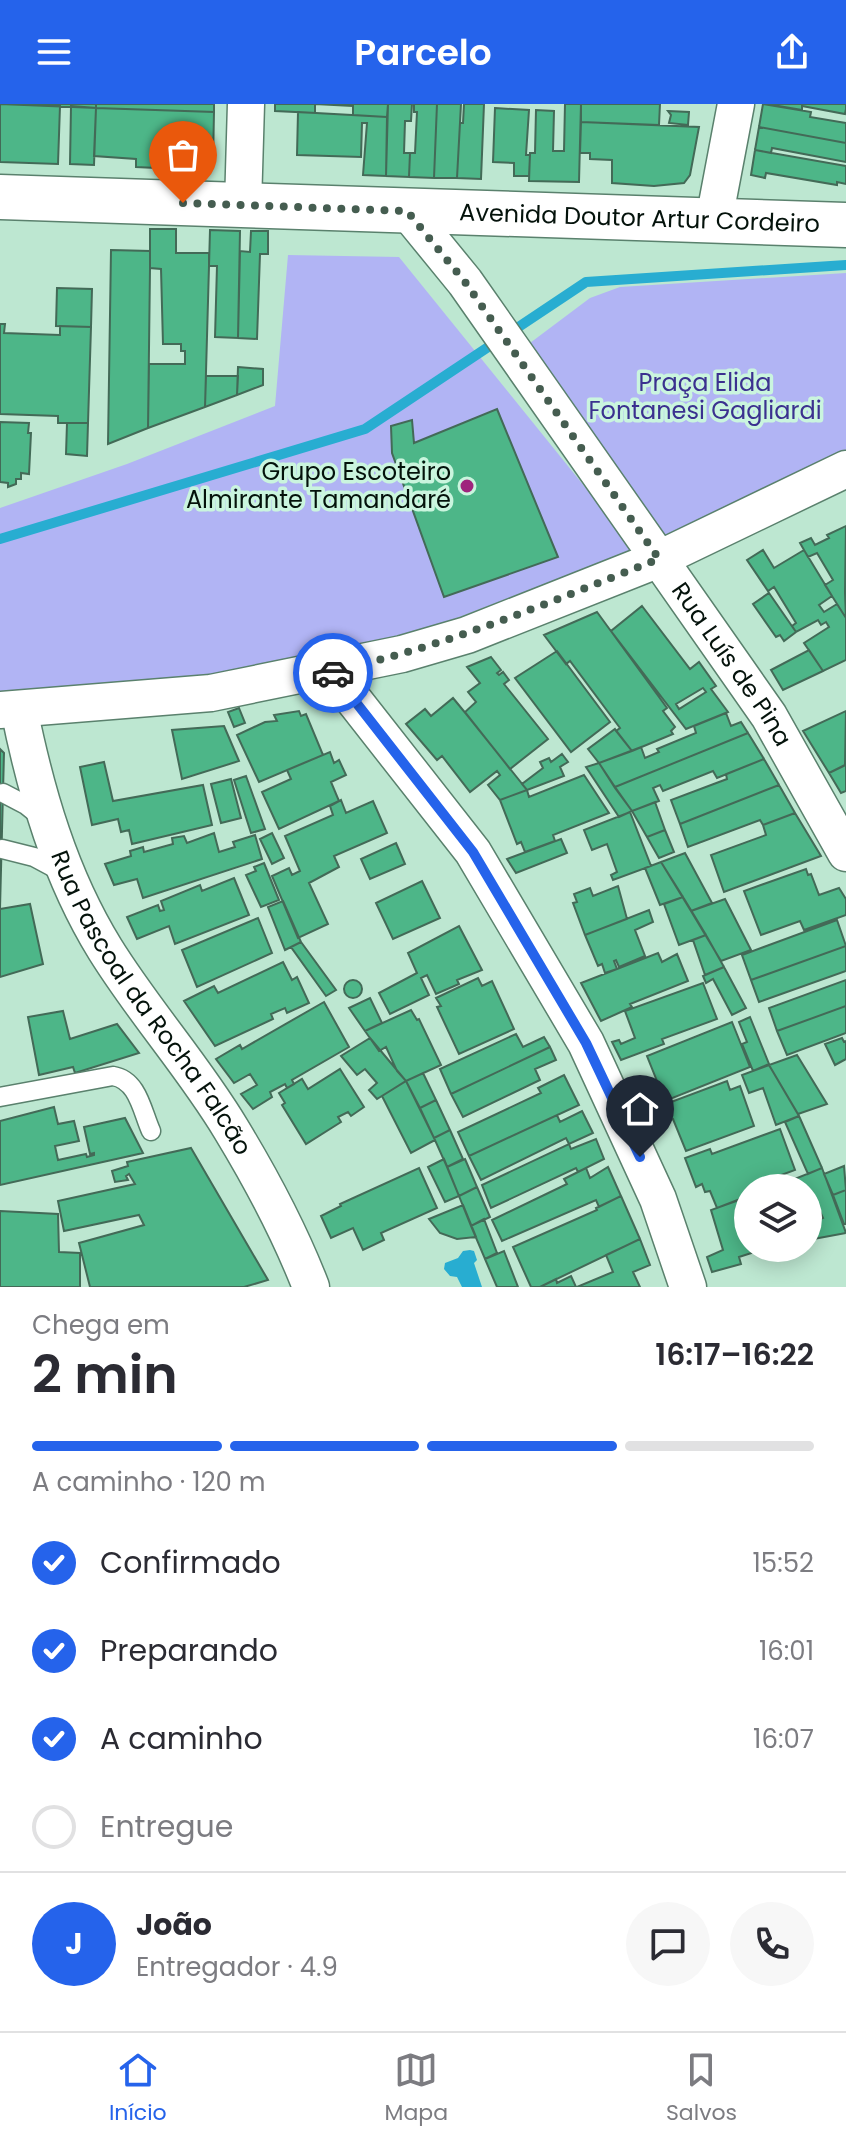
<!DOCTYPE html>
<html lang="pt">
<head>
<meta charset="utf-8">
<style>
  body { margin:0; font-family:Poppins,sans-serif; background:#f7f7f7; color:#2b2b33; height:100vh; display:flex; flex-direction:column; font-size:30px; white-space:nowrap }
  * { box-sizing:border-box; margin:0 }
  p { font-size:26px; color:#7c7c81 }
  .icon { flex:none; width:44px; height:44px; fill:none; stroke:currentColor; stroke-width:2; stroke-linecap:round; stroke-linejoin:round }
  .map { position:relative; height:1183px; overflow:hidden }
  .drawer { display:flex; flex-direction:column; background:#fff; flex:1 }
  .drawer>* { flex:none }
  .controls { position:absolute; left:734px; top:1070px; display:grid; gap:16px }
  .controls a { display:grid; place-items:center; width:88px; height:88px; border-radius:50%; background:#fff; box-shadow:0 4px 20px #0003; font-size:40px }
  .pin { position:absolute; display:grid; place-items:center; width:68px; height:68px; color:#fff; margin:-82px -34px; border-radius:50% 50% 50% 0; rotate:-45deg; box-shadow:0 0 8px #0007 }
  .pin .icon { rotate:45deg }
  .courier { position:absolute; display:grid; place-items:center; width:80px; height:80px; margin:-40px; border:6px solid #2563eb; border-radius:50%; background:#fff; color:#222; box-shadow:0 2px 10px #0007 }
  .headline em { font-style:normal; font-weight:600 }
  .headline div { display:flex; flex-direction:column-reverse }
  .headline { display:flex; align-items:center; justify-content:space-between; height:136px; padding:0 32px }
  h1 { font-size:52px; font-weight:600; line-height:60px }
  .bar { display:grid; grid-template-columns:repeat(4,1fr); gap:12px 8px; align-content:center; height:96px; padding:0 32px }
  .bar i { height:10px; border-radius:6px; background:#e1e1e2 }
  .bar .on { background:#2563eb }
  .bar p { grid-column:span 4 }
  .line { display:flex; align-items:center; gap:20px; padding:0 32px; border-top:2px solid #e1e1e2 }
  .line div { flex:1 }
  .round { display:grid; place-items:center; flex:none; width:84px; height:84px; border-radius:42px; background:#f7f7f7 }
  ol { padding:0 32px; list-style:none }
  li { display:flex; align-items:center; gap:24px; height:88px }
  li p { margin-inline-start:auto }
  li .icon { padding:8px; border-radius:50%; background:#2563eb; color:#fff; stroke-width:4 }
  li:last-child { color:#7c7c81 }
  li i { width:44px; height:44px; border:4px solid #e1e1e2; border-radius:50% }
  header { display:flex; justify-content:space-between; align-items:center; height:104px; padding:0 32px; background:#2563eb; color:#fff; font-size:36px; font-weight:600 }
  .tabs { display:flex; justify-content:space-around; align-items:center; height:112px; border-top:2px solid #e1e1e2; background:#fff; font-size:22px; color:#7c7c81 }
  .tabs a { display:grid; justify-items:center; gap:4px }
  .tabs .on { color:#2563eb }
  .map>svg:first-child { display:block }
  .green { fill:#b1b4f4 }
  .water { fill:#28add1 }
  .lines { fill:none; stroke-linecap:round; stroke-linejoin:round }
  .stream { stroke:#28add1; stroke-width:10 }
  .building { fill:#4db688; stroke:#436a57; stroke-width:2; fill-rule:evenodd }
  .lane-casing { stroke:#5a816d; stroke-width:21 }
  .street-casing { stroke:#5a816d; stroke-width:39 }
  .secondary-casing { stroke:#5a816d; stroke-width:47 }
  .lane { stroke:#fff; stroke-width:18 }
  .street { stroke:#fff; stroke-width:36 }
  .secondary { stroke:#fff; stroke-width:44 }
  .done { stroke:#455d50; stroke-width:8; stroke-dasharray:0 14.4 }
  .route { stroke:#2563eb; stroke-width:10 }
  .poi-dot { fill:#9f257d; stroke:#caf5de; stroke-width:3 }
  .labels { text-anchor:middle; stroke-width:7; stroke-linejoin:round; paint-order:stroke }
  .street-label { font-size:24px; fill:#04120b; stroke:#caf5de }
  .park-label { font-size:24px; fill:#3b318f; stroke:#caf5de }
  .poi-label { font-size:24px; fill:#04120b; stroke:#caf5de; text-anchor:end }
</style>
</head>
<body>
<header><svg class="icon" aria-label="menu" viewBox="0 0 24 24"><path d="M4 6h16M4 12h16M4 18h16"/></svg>Parcelo<svg class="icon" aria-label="share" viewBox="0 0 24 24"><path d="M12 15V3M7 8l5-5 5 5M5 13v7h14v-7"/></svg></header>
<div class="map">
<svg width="846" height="1183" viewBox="0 0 846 1183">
  <rect width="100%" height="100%" fill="#bde7d1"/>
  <!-- green -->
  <path class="green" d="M 288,151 L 399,153 L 635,445 L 400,536 L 238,569 L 0,592 L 0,404 L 127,360 L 275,302 Z
    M 846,169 L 846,352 L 740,402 L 660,433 L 526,242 L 590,194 L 620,183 Z"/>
  <!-- water -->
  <path class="water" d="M 470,1146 L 474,1147 L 477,1156 L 474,1159 L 482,1183 L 462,1183 L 457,1173 L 450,1172 L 444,1165 L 445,1159 L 458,1154 L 463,1147 Z"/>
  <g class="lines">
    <!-- stream -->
    <path class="stream" d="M 0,435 L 365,325 L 586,178 L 846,161"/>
  </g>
  <!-- building -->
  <path class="building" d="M 0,0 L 96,0 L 96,4 Z
    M 0,0 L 60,2 L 58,60 L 0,58 Z
    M 96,0 L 214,0 L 214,8 L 96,4 Z
    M 275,0 L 388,0 L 387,13 L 353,11 L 353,2 L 315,0 L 315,9 L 275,7 Z
    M 388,0 L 412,0 L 411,17 L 405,17 L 404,49 L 410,49 L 409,73 L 386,72 Z
    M 414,0 L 437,0 L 434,74 L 409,73 L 410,49 L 415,49 L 417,8 L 414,8 Z
    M 437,0 L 461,0 L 457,74 L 434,74 Z
    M 464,0 L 484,0 L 481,75 L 457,74 L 460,19 L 463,19 Z
    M 565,0 L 581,0 L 579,78 L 529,77 L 530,49 L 535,49 L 536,6 L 554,7 L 553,47 L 564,47 Z
    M 581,0 L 660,0 L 659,21 L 581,18 Z
    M 763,0 L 811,8 L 810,13 L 846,19 L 846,39 L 759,23 Z
    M 767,0 L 846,0 L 846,5 L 845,10 L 802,2 L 802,6 Z
    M 71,2 L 96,4 L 94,61 L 70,60 Z
    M 96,4 L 214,8 L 213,58 L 200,66 L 136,63 L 136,55 L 94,52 Z
    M 495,4 L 529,6 L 526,51 L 530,51 L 529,72 L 514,72 L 514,59 L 493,58 Z
    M 668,7 L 689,8 L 688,21 L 669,19 L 671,11 Z
    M 298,8 L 387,13 L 386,72 L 363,71 L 367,19 L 362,19 L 361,53 L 297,51 Z
    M 581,18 L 699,23 L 690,71 L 684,79 L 654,82 L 612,79 L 612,56 L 590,55 L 590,49 L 580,49 Z
    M 759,23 L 846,39 L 846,58 L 772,44 L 771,49 L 755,46 Z
    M 755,46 L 846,62 L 846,80 L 837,78 L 837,81 L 766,69 L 765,74 L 751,71 Z
    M 150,125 L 176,125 L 176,149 L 209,149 L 209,162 L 205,303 L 148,324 L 149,260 L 185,260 L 185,247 L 181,247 L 181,240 L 163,240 L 161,165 L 150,164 Z
    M 210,126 L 240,127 L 238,234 L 215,233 L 217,162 L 209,162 Z
    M 251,127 L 268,127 L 268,150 L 260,150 L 257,235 L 238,234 L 240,147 L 250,148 Z
    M 111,146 L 150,147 L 150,164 L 148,324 L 108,340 Z
    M 57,184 L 92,185 L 91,223 L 56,222 Z
    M 0,220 L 5,220 L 4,229 L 60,231 L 60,222 L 91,223 L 88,319 L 58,319 L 58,312 L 0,310 Z
    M 238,263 L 263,265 L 263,281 L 237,291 Z
    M 206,272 L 238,272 L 237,291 L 205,303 Z
    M 497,305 L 558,453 L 444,493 L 392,349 L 391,322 L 412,316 L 414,339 Z
    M 0,318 L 29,319 L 28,329 L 31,329 L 29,370 L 21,369 L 21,375 L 16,375 L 16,380 L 8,383 L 8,379 L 0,378 Z
    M 67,319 L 88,319 L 87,352 L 66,350 Z
    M 846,422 L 845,489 L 846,514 L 825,481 L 833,476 L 817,449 L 808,453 L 800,439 L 811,434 L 815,441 L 829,434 L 827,431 Z
    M 763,446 L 774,464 L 804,446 L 832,492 L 819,501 L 824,508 L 837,500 L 846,514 L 846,556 L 823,567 L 804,539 L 829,523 L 826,518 L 821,521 L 818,516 L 796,528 L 792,522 L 796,519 L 774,483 L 768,487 L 747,456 Z
    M 769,489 L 796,528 L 784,537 L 780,531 L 776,533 L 753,500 Z
    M 642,502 L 690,565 L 699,558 L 716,582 L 711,585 L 728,608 L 686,625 L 611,527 ZM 703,584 L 706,588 L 679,605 L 676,600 Z
    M 597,508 L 667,604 L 663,607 L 675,623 L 671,627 L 673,630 L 632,647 L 616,627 L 620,624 L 570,557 L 566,560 L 544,531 Z
    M 809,546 L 823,567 L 783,586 L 771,566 Z
    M 557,547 L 610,618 L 571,648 L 515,574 Z
    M 491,553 L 501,566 L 497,569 L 499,571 L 503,568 L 509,576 L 504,580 L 548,635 L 510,665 L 465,608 L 476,598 L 468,588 L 480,579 L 467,563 Z
    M 453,594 L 467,611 L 527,686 L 500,696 L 488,681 L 500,671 L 497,667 L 470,688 L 442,652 L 437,656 L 406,620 L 425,605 L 431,612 Z
    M 239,604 L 245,619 L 234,623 L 228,608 Z
    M 299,607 L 301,612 L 306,610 L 323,651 L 259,678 L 237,631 L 265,618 L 277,617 L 274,611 Z
    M 846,607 L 845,661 L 829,669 L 803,627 Z
    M 726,609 L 731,622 L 741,618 L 748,629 L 615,683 L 599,659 L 641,643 L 645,654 L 659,648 L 657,645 L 696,629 L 694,622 Z
    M 224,622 L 239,657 L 182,675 L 172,626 Z
    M 615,625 L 632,647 L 599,659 L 588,645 Z
    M 748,629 L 764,655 L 717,674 L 713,667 L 663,687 L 660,681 L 653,684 L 659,697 L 632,707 L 615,683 Z
    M 0,645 L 4,649 L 0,805 L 30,800 L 43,860 L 0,873 Z
    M 330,648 L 334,659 L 339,656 L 346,671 L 331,678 L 339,697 L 279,725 L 262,688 L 291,675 L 287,666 Z
    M 562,650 L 568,658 L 560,663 L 564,672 L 527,686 L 522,680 L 543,664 L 540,658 L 549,654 L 551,658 Z
    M 764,655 L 779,681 L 680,720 L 671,696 L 727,675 L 726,670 Z
    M 104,658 L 113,697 L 203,681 L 212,721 L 132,740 L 129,726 L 121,728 L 118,715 L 92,721 L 80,663 Z
    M 599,659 L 615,684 L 632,707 L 619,713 L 586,663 Z
    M 846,661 L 846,687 L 841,689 L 829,669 Z
    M 584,671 L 609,709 L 553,731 L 555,737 L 525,748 L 521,738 L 517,740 L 500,696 L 527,686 L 529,693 Z
    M 246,672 L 265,725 L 251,729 L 234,676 Z
    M 231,675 L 241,714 L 221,719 L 211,680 Z
    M 779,681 L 795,709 L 763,721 L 760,716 L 688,743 L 680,720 Z
    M 341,696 L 346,709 L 373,697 L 387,729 L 334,752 L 339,763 L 309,779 L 328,820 L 298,834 L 272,772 L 289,764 L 292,771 L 300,767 L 285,732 L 333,711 L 330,702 Z
    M 655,698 L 665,726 L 647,733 L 632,707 Z
    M 630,708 L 651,762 L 613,776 L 611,771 L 617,768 L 607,740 L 592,746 L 584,726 Z
    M 795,709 L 821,752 L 724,788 L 711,751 L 766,731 L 763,721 Z
    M 665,726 L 674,748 L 659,754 L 647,733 Z
    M 214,729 L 219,748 L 235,743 L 233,738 L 255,731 L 262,755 L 143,794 L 137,775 L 114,781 L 105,760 L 131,752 L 130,747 L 143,743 L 144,748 L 173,740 L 172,734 L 184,732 L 187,739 Z
    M 272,729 L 284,754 L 272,760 L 260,735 Z
    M 561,735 L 567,749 L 516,769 L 507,755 Z
    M 396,739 L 405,760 L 370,775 L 361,755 Z
    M 685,749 L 712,799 L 691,807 L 661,758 Z
    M 661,758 L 683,793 L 660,801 L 645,764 Z
    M 264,759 L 279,796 L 261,803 L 246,771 L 256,767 L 254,763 Z
    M 806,765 L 808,771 L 811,770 L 819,791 L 839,784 L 846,795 L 846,811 L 804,826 L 800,817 L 761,831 L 744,787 Z
    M 234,774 L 249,811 L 175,840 L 169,822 L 137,835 L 127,813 L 158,801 L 160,807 L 164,806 L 161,797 L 200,781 L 202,787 Z
    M 422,777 L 440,814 L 393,835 L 376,799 Z
    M 618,782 L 627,815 L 585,831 L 573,799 L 577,798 L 574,790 L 590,784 L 593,792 Z
    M 683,793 L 706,831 L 679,841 L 664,800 Z
    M 725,795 L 751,846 L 721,857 L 691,807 Z
    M 283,797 L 301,838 L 285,846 L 268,803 Z
    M 649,806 L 653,818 L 635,826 L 645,852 L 619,863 L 616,856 L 614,857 L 617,865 L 605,869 L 602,860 L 598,862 L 585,831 Z
    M 258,814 L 272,849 L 197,883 L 182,846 Z
    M 837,816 L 846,842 L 751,876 L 742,851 Z
    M 459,822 L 482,866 L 457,876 L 459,880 L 436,890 L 427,871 L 421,874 L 429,891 L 390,910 L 379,889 L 417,869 L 408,849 Z
    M 706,831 L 724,863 L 705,871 L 693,836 Z
    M 301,838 L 336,886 L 326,892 L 291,843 Z
    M 846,842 L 846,867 L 759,898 L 751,876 Z
    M 658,849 L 662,858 L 677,850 L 688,877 L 630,900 L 632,903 L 601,917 L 581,879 Z
    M 283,858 L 292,876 L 297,873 L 309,899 L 287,909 L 285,904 L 271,910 L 273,915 L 215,942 L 184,897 L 214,882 L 218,889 Z
    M 724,863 L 746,904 L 732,911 L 713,875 L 706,879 L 703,872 Z
    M 478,874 L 482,882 L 492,877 L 514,925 L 459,950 L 437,903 L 441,902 L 436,894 Z
    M344 885a9 9 0 1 1 18 0a9 9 0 1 1-18 0Z
    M 846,876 L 846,902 L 777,927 L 769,904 Z
    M 703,879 L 717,915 L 662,935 L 664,940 L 621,956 L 612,938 L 619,936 L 621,940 L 635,934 L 625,907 Z
    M 370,894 L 382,919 L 365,927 L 349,904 Z
    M 324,898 L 349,943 L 292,976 L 294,980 L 287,984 L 285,980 L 270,988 L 272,993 L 253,1005 L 241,990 L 257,981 L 250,970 L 234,979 L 216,955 L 240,941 L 242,945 Z
    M 846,902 L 846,929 L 787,951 L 777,927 Z
    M 411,906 L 417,916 L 419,915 L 441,961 L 406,977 L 397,967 L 386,943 L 379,947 L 365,927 Z
    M 63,907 L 70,935 L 117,920 L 139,949 L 75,969 L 73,963 L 39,971 L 28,913 Z
    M 750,913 L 769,960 L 753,967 L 742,940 L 747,938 L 739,918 Z
    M 732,918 L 750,963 L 665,997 L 647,952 Z
    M 516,930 L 523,943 L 544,933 L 550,943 L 451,990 L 440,965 Z
    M 370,934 L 406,977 L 377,995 L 369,986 L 377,979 L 365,965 L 357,971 L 341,952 Z
    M 842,934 L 844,938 L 846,937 L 846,955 L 835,961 L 825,940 Z
    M 550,943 L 556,956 L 535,965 L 540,976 L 463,1013 L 451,990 Z
    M 797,951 L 827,1000 L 798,1010 L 769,961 Z
    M 769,961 L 799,1012 L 776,1021 L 763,984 L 749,989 L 742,971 Z
    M 340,965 L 364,1003 L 351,1012 L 348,1008 L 338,1013 L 341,1018 L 306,1040 L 282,1001 L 285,999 L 279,989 L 302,975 L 308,985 Z
    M 423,969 L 436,996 L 420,1004 L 406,977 Z
    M 564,971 L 579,1001 L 469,1052 L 458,1028 L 541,989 L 538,984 Z
    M 406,977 L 435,1036 L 411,1049 L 382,992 Z
    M 727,977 L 730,986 L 740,982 L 754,1022 L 686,1047 L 673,1015 L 655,1022 L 647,1007 Z
    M 436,996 L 450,1026 L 434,1034 L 420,1004 Z
    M 54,1003 L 58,1020 L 74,1017 L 79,1037 L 55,1042 L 58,1056 L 86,1050 L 87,1053 L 94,1051 L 94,1049 L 90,1050 L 84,1023 L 125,1014 L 143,1049 L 0,1081 L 0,1017 Z
    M 582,1007 L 593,1029 L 569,1040 L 566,1034 L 481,1076 L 469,1052 L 557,1011 L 560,1018 Z
    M 799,1012 L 822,1064 L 808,1070 L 785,1018 Z
    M 780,1025 L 795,1066 L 757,1080 L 759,1084 L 748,1084 L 748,1092 L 717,1104 L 710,1087 L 705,1088 L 702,1080 L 696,1083 L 685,1054 L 710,1045 L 712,1050 Z
    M 450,1026 L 463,1055 L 447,1063 L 434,1034 Z
    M 596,1035 L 604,1055 L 578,1068 L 576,1064 L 491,1104 L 482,1081 L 569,1040 L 571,1045 Z
    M 191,1044 L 268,1176 L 244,1183 L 90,1183 L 79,1139 L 144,1121 L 139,1111 L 64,1127 L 58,1097 L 135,1080 L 129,1070 L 126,1072 L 128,1076 L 115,1078 L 112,1067 L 128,1062 L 127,1058 Z
    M 444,1055 L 459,1092 L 445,1098 L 428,1063 Z
    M 465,1055 L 477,1083 L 459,1092 L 447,1063 Z
    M 844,1062 L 846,1086 L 833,1091 L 824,1070 Z
    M 608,1063 L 621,1092 L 599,1103 L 596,1096 L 502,1137 L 492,1116 L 567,1080 L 564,1075 L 586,1064 L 590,1074 Z
    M 419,1064 L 437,1104 L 381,1129 L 384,1136 L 363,1146 L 353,1124 L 331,1134 L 321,1112 L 341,1102 L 340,1100 Z
    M 822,1064 L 846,1129 L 808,1136 L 808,1120 L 823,1114 L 811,1087 L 808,1088 L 808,1084 L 795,1084 L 792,1076 Z
    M 477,1083 L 490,1113 L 471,1122 L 459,1092 Z
    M 846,1086 L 846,1120 L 844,1120 L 833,1091 Z
    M 621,1092 L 640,1135 L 540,1183 L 531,1183 L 513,1143 L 597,1106 L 596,1104 Z
    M 739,1096 L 741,1104 L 748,1102 L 748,1144 L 767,1144 L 739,1153 L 741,1160 L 712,1168 L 707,1153 L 723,1146 L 711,1106 Z
    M 463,1101 L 476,1133 L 457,1135 L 440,1129 L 429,1115 Z
    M 0,1107 L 58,1110 L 59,1148 L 80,1149 L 80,1183 L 0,1183 Z
    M 484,1115 L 497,1149 L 485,1155 L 471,1122 Z
    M 640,1135 L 650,1161 L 633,1168 L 640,1183 L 577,1183 L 613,1168 L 606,1151 Z
    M 504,1147 L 518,1183 L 497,1183 L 485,1155 Z
    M 571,1172 L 576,1183 L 540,1183 L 556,1175 L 557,1179 Z"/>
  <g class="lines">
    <defs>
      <path id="lane" d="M 3,689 L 26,701 L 41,713
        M 2,745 L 34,753 L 62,768
        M 0,993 L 113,972 C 138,976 142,1007 151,1027"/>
      <g id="street">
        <path d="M 243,101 L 246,0"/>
        <path id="s1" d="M 407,107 L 465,178 L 769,612 L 846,749"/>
        <path d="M 714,116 L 736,0"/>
        <path d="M 331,567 L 473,748 L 586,939 L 658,1095 L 688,1183"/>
        <path id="s2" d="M 19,605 C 36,689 60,772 105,845 C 144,908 194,963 231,1025 C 262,1076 290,1129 311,1183"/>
        <path d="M 0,606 L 211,589 L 402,550 L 467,531 L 659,455 L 846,365"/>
      </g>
      <g id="secondary">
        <path id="s3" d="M 0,93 L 846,121"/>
      </g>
    </defs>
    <!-- lane casing -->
    <use href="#lane" class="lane-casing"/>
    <!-- street casing -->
    <use href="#street" class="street-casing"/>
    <!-- secondary casing -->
    <use href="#secondary" class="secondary-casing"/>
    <!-- lane -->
    <use href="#lane" class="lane"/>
    <!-- street -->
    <use href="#street" class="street"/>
    <!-- secondary -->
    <use href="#secondary" class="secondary"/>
  </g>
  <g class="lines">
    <!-- done -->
    <path class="done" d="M 183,99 L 407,107 L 465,178 L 659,455 C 551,497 445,544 331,567 L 333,569"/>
    <!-- route -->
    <path class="route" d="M 333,569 L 473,748 L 586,939 L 640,1053"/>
  </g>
  <!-- markers -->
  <circle class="poi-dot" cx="467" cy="382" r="8"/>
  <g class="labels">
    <!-- street labels -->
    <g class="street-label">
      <text dy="8" stroke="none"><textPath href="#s3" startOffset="640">Avenida Doutor Artur Cordeiro</textPath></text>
      <text dy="8" stroke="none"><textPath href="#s1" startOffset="558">Rua Luís de Pina</textPath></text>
      <text dy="8" stroke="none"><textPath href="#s2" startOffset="326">Rua Pascoal da Rocha Falcão</textPath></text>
    </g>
    <!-- park labels -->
    <g class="park-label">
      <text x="705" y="287">Praça Elida<tspan x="705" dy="28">Fontanesi Gagliardi</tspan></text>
    </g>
    <!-- poi labels -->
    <g class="poi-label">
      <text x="451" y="376">Grupo Escoteiro<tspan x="451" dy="28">Almirante Tamandaré</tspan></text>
    </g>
  </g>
</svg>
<div class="controls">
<a><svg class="icon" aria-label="layers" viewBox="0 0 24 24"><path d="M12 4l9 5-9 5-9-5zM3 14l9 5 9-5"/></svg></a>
</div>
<div class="pin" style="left:183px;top:99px;background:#ea580c"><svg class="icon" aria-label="bag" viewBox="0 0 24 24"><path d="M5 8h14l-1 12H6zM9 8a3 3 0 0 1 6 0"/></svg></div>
<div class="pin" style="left:640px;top:1053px;background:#1f2937"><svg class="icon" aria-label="home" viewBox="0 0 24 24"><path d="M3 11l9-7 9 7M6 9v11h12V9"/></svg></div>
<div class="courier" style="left:333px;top:569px"><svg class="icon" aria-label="car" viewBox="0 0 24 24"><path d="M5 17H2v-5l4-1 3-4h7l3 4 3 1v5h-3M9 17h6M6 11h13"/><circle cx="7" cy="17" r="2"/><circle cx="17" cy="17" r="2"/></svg></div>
</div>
<section class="drawer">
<div class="headline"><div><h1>2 min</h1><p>Chega em</p></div><em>16:17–16:22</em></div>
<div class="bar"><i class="on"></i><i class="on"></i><i class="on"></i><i></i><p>A caminho · 120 m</p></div>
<ol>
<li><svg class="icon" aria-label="check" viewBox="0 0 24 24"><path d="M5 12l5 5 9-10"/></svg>Confirmado<p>15:52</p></li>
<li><svg class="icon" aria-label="check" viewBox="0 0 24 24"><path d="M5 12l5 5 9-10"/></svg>Preparando<p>16:01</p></li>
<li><svg class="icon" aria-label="check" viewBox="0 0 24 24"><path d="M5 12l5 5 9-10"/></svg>A caminho<p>16:07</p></li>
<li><i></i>Entregue</li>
</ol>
<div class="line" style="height:144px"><b class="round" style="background:#2563eb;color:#fff">J</b><div><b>João</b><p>Entregador · 4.9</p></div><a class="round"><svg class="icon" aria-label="chat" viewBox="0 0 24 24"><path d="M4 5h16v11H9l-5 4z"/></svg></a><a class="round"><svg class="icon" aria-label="phone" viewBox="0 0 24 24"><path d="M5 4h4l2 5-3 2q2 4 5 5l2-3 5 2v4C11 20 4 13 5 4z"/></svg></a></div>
</section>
<nav class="tabs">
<a class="on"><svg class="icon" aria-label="home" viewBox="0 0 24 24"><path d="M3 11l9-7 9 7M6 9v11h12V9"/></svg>Início</a>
<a><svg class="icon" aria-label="map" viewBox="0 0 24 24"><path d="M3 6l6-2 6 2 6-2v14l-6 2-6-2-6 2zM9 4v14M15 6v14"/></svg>Mapa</a>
<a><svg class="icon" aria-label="saved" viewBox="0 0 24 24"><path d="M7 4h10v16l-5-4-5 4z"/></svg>Salvos</a>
</nav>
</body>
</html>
